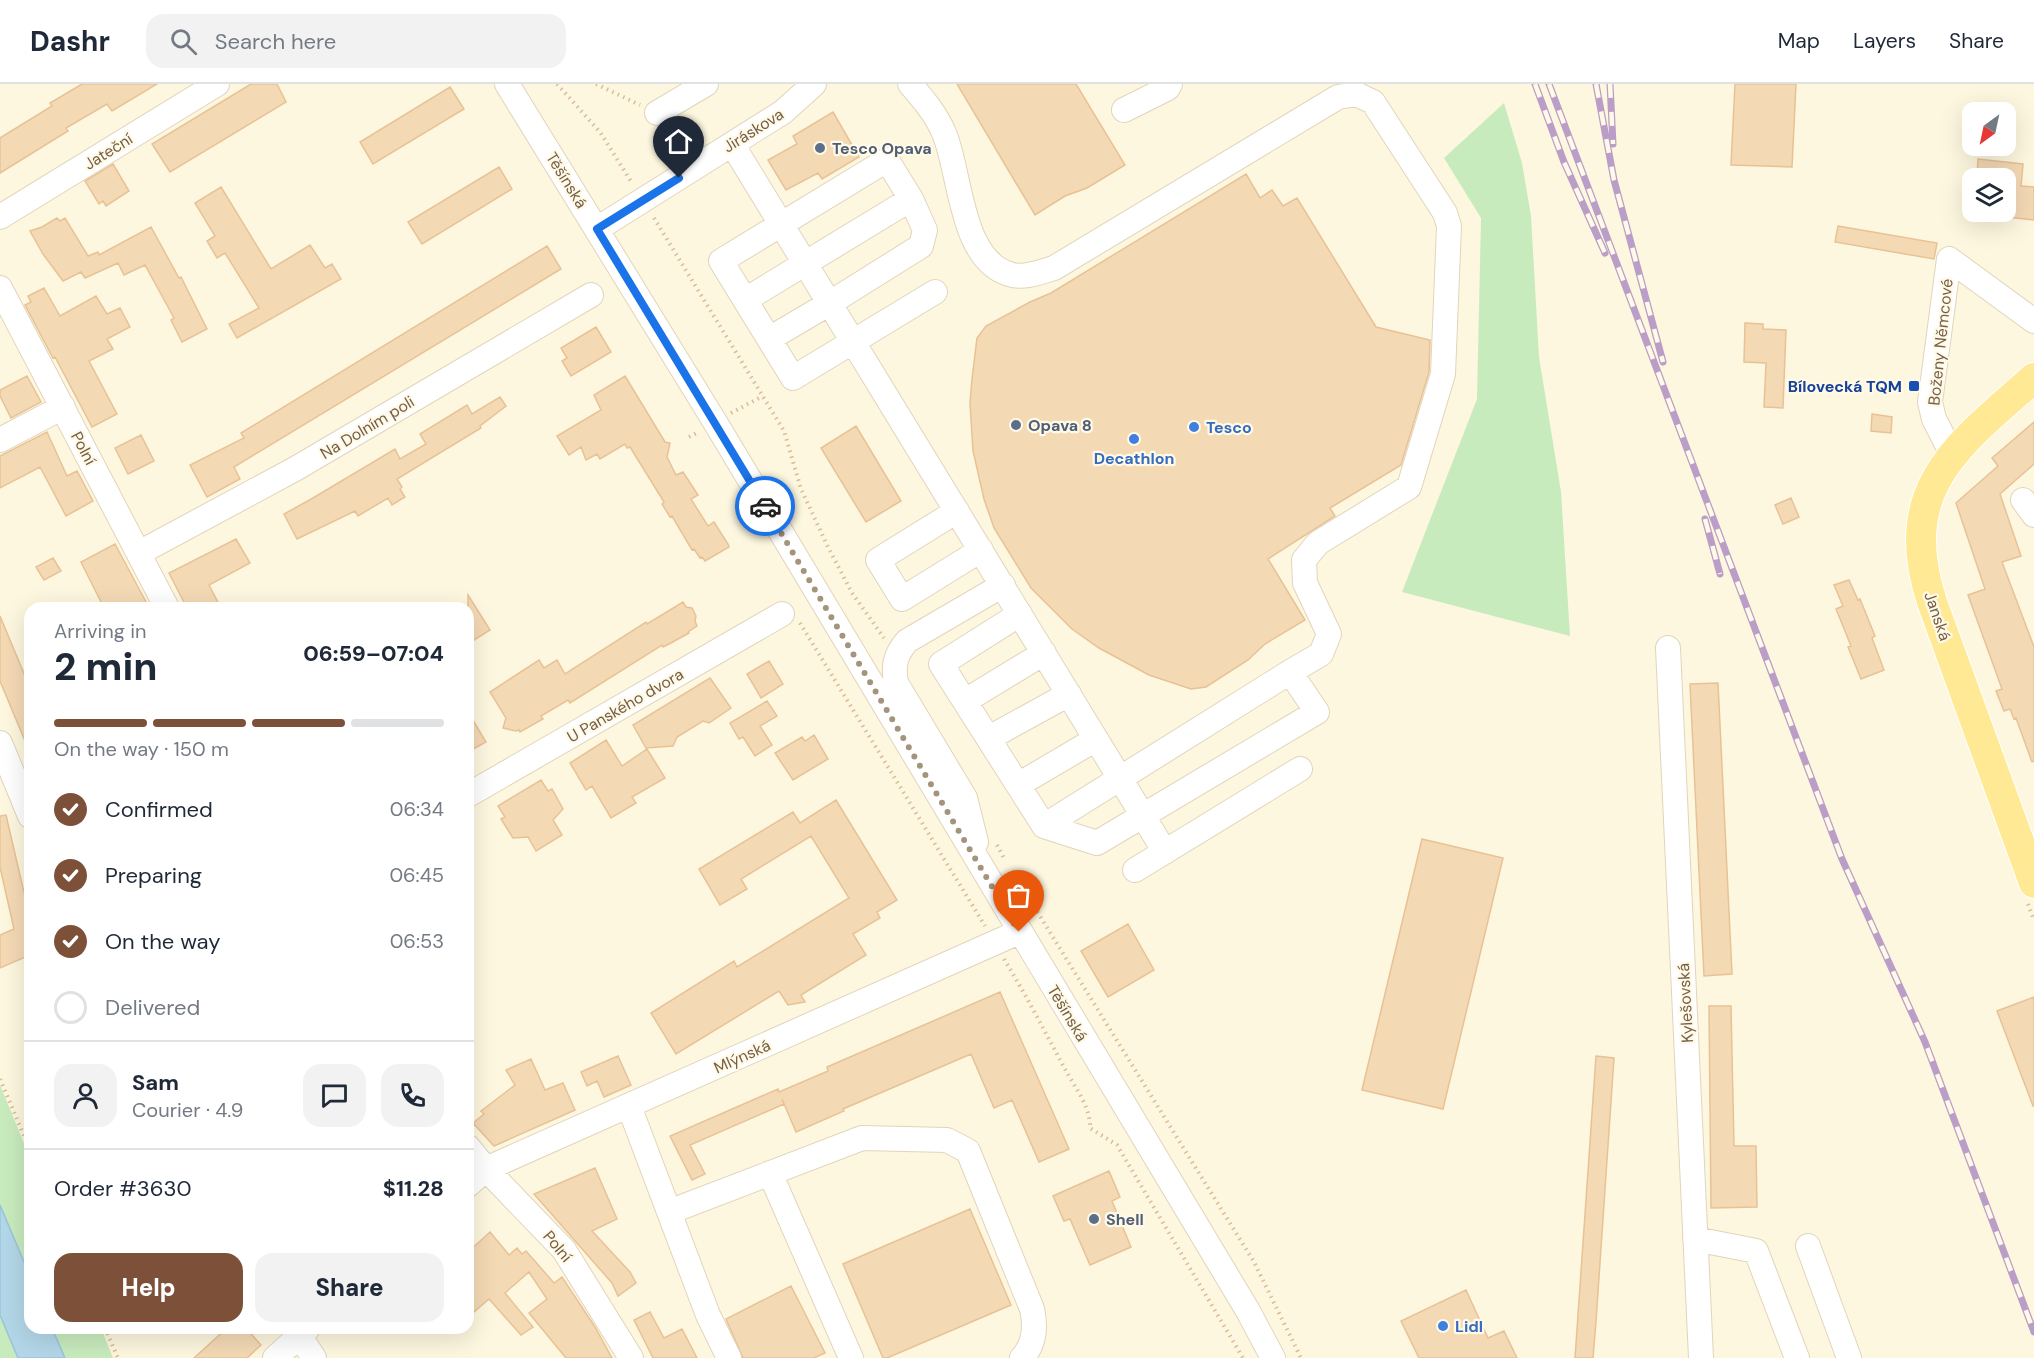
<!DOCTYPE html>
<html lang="en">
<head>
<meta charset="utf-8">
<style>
  body { margin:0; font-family:"DM Sans",sans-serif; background:#f2f2f3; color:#1f2937; height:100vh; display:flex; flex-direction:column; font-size:22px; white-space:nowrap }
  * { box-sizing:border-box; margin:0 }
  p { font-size:20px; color:#747a83 }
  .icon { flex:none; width:33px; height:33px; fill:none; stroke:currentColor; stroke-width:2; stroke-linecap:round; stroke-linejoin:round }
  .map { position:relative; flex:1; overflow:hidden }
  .panel { position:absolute; left:24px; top:518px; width:450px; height:732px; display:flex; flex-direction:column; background:#fff; border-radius:18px; box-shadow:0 6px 24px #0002 }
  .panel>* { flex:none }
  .needle { width:39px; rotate:213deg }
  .controls { position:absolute; left:1962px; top:18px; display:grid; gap:12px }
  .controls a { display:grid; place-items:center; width:54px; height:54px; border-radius:12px; background:#fff; box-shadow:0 6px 24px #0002; font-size:30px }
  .pin { position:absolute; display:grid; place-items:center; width:51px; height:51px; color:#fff; margin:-62px -26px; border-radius:50% 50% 50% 0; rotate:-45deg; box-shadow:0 0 6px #0007 }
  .pin .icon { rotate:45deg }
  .courier { position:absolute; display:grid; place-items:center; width:60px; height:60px; margin:-30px; border:4px solid #1a73e8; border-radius:50%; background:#fff; color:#222; box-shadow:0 2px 8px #0007 }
  .summary em { font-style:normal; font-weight:800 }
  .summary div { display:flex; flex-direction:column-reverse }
  .summary { display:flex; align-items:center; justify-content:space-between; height:102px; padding:0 30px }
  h1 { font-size:39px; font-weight:800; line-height:45px }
  .bar { display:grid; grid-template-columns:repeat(4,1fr); gap:9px 6px; align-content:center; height:72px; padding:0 30px }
  .bar i { height:8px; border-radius:4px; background:#e0e1e3 }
  .bar .selected { background:#7d5139 }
  .bar p { grid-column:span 4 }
  .line { display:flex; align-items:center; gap:15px; padding:0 30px; border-top:2px solid #e0e1e3 }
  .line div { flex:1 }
  .round { display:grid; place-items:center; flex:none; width:63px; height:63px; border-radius:18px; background:#f2f2f3 }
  ol { padding:0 30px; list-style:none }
  li { display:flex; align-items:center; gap:18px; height:66px }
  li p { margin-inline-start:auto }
  li .icon { padding:6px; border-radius:50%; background:#7d5139; color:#fff; stroke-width:4 }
  li:last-child { color:#747a83 }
  li i { width:33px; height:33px; border:3px solid #e0e1e3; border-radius:50% }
  .button { display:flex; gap:12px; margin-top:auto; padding:12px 30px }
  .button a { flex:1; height:69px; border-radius:18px; background:#7d5139; color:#fff; font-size:24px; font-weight:800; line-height:69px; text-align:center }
  .button a+a { background:#f2f2f3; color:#1f2937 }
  header { display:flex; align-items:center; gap:36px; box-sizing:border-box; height:84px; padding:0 30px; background:#fff; border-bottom:2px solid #e0e1e3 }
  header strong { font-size:28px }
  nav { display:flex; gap:33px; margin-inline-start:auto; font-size:21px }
  .search { width:420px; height:54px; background:#f2f2f3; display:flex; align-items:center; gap:15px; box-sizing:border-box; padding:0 21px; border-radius:18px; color:#747a83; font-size:22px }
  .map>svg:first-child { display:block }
  .green { fill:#c8ebbd }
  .water { fill:#b3d7e8; stroke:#99c5da; stroke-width:1.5 }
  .building { fill:#f4d9b5; stroke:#e8c295; stroke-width:1.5 }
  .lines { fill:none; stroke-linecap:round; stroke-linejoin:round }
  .minor-casing { stroke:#e2d4bb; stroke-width:26 }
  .major-casing { stroke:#fff; stroke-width:32 }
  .path { stroke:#d9bc99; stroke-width:4; stroke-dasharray:1.5 4.5; stroke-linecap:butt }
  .minor { stroke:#fff; stroke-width:24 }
  .major { stroke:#ffe995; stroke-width:30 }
  .rail-casing { stroke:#bb9ec7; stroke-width:7 }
  .rail { stroke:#fff9e7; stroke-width:4.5; stroke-dasharray:14; stroke-linecap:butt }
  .done { stroke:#a5947c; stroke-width:6; stroke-dasharray:0 10.8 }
  .route { stroke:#1a73e8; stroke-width:8 }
  .service-dot { fill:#5c6f8a; stroke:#fff9e7; stroke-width:2 }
  .transit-dot { fill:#1a4fb4; stroke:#fff9e7; stroke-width:2 }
  .shop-dot { fill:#3f7fe0; stroke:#fff9e7; stroke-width:2 }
  .labels { text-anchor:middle; stroke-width:4.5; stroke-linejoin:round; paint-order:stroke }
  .street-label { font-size:16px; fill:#755e46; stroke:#fff9e7 }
  .service-label { font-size:16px; font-weight:bold; fill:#4e5e75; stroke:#fff9e7; text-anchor:start }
  .transit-label { font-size:16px; font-weight:bold; fill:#164399; stroke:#fff9e7; text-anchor:end }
  .shop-label { font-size:16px; font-weight:bold; fill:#366cbe; stroke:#fff9e7; text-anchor:start }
</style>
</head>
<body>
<header>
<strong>Dashr</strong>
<div class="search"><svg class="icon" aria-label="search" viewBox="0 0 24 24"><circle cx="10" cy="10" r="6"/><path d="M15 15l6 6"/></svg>Search here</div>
<nav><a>Map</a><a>Layers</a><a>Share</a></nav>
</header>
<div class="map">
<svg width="2034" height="1274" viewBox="0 0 2034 1274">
  <rect width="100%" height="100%" fill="#fdf7df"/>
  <!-- green -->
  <path class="green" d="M 1504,19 L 1522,79 L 1531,132 L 1539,273 L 1561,408 L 1570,552 L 1402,508 L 1477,315 L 1481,134 L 1444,74 Z
    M 0,1001 L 30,1074 L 30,1192 L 0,1121 Z
    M 0,1231 L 18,1274 L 0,1274 Z
    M 52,1244 L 101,1244 L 113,1274 L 65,1274 Z"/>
  <!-- water -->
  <path class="water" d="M 0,1121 L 30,1192 L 30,1244 L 52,1244 L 65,1274 L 18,1274 L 0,1231 Z"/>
  <!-- building -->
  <path class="building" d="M 82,0 L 157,0 L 112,27 L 107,20 L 66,44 L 68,47 L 0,89 L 0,54 L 52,22 L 50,19 Z
    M 251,0 L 277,0 L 286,18 L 170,88 L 152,60 Z
    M 957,0 L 1076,0 L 1125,81 L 1087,104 L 1065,112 L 1035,131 Z
    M 1735,0 L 1796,0 L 1792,83 L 1731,81 Z
    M 450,3 L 464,25 L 373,80 L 360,58 Z
    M 833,28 L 859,73 L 822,95 L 818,89 L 786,106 L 768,76 L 797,60 L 793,52 Z
    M 1978,75 L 2023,80 L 2021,102 L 2034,103 L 2034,136 L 2006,133 L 2006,94 L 1977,94 Z
    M 113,80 L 129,107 L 106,122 L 103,117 L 99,120 L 85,97 Z
    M 499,83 L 512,105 L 422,160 L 408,138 Z
    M 1246,90 L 1260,114 L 1272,106 L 1283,122 L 1297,114 L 1376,243 L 1430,256 L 1429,288 L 1401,381 L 1330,424 L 1335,432 L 1268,475 L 1305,536 L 1265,560 L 1248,576 L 1206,603 L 1191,605 L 1149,591 L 1099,564 L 1072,545 L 1031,504 L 994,444 L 984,415 L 973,367 L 970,319 L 972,295 L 977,254 L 986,242 L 1030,218 L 1051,209 Z
    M 221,103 L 271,185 L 310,161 L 325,184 L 332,180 L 341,195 L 237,254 L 229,240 L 259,224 L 225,169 L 217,174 L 207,157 L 215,152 L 195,119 Z
    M 57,134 L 60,137 L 65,134 L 88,172 L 98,168 L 99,171 L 151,143 L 179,194 L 181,193 L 207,245 L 182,258 L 171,236 L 174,234 L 145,181 L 124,191 L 118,179 L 85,194 L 81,188 L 63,197 L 43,170 L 30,147 L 42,143 Z
    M 1838,142 L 1937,159 L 1934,175 L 1835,158 Z
    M 547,162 L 561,185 L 234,383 L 240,395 L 207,413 L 190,381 L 244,354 L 241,349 Z
    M 44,204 L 60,232 L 96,212 L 107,230 L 120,224 L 130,243 L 107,255 L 113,265 L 89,277 L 117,330 L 92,343 L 55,273 L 53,274 L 25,221 L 31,218 L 28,212 Z
    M 1745,239 L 1763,240 L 1763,245 L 1786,246 L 1783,324 L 1764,323 L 1766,279 L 1744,278 Z
    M 596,243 L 611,268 L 571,292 L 562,277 L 567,274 L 561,264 Z
    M 27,292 L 41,318 L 11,334 L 0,312 L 0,306 Z
    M 625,292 L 665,358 L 670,359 L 667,373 L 676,391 L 683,388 L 698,411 L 691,415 L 708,442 L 714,438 L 728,460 L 729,463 L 705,477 L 702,473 L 700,474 L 694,465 L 692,466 L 672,432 L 670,433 L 662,420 L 664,418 L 630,363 L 627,364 L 625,360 L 600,375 L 597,370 L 586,376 L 581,363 L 569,371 L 557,352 L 601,326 L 594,311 Z
    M 500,313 L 506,322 L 480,342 L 481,344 L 397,395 L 402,403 L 400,405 L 405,413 L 392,421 L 388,414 L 358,432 L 355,427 L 297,455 L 284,430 L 313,414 L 395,365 L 400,375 L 426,360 L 420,350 L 467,321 L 472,330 Z
    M 1872,330 L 1892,333 L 1891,349 L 1871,347 Z
    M 2034,338 L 2034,380 L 2000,410 L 2021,472 L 2002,478 L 2034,563 L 2034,677 L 2032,678 L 2016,634 L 2014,635 L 2010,625 L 2004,627 L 1996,607 L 2002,605 L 1968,511 L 1985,505 L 1956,419 L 1998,382 L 1992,374 Z
    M 856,342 L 901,417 L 866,438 L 821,364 Z
    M 47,348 L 67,392 L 77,387 L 93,417 L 66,432 L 40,383 L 0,404 L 0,372 Z
    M 141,351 L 154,377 L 128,390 L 115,364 Z
    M 1791,414 L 1799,433 L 1783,440 L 1775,421 Z
    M 236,455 L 250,479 L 209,501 L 221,524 L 187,524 L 169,489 Z
    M 115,460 L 146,518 L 136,524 L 104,524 L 81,478 Z
    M 53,474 L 61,487 L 44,496 L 36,483 Z
    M 1849,496 L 1858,516 L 1860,515 L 1875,552 L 1872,554 L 1884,586 L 1861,595 L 1848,563 L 1851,562 L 1836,525 L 1843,522 L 1834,501 Z
    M 468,511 L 490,546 L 468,560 Z
    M 683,518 L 686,523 L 692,524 L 696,532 L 695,537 L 697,542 L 688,548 L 689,549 L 669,560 L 663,563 L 662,561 L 570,619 L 568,616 L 541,632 L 543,635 L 520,648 L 519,646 L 516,647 L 503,644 L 506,634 L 490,608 L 539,576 L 544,584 L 557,576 L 565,590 L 646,538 L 647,540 Z
    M 0,532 L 30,604 L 30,669 L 0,597 Z
    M 769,577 L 783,600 L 761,614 L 747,590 Z
    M 710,594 L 731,624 L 709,639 L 703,637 L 677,653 L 673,662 L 646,664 L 633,641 Z
    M 1718,599 L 1732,890 L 1704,892 L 1690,600 Z
    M 767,617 L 777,632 L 760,642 L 772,661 L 755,672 L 743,653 L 739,655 L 730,639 Z
    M 468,628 L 486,658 L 468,668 Z
    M 814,651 L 828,675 L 793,696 L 775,669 L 802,653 L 805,657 Z
    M 606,656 L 622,682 L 647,665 L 665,694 L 632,713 L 636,719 L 611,734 L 592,702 L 586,706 L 570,679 Z
    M 541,696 L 548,707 L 552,705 L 563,725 L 553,736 L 562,751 L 536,767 L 528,753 L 513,754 L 501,735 L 505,733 L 498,722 Z
    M 836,716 L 897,816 L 877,828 L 880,834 L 853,850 L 866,871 L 801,911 L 805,918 L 788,921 L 779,907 L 676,970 L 651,929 L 734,877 L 737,883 L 849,814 L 811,752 L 741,795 L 747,805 L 720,821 L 699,785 L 793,728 L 800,739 Z
    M 6,731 L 30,834 L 30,871 L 0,884 L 0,851 L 14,845 L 0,783 L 0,732 Z
    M 1422,755 L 1503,774 L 1443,1025 L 1362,1006 Z
    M 1128,840 L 1154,886 L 1108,913 L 1081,867 Z
    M 1000,908 L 1069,1065 L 1039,1078 L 1012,1016 L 994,1024 L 971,970 L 843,1025 L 844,1027 L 796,1048 L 782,1015 L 784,1020 L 690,1061 L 705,1090 L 692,1096 L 670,1052 L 778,1005 L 779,1008 L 828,987 L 827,983 Z
    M 2034,913 L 2034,1021 L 2033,1022 L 1997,927 Z
    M 1709,922 L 1731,922 L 1734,1062 L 1756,1062 L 1757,1123 L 1711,1124 Z
    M 618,972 L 631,1001 L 604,1013 L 597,997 L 587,1002 L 581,988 Z
    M 1596,972 L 1614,974 L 1596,1237 L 1593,1274 L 1575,1274 Z
    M 531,975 L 545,1006 L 563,999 L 575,1026 L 494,1062 L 473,1039 L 484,1030 L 481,1027 L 515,1001 L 506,986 Z
    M 595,1084 L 617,1135 L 592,1147 L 630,1188 L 636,1199 L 618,1212 L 612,1199 L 534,1110 Z
    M 1109,1087 L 1120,1113 L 1112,1117 L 1131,1163 L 1090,1181 L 1070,1135 L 1064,1137 L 1053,1112 Z
    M 970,1125 L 1011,1221 L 887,1274 L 883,1274 L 843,1180 Z
    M 490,1148 L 509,1171 L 517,1164 L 522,1170 L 526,1167 L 554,1199 L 562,1193 L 595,1243 L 612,1274 L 566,1274 L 529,1229 L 547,1215 L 529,1188 L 505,1209 L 533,1243 L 521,1251 L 489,1215 L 468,1233 L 468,1168 Z
    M 791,1202 L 825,1269 L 814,1274 L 743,1274 L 726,1235 Z
    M 1466,1206 L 1488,1254 L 1504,1247 L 1517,1274 L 1419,1274 L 1401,1237 Z
    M 650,1228 L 664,1254 L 682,1245 L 697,1274 L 653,1274 L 634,1236 Z
    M 227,1244 L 246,1244 L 261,1261 L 247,1274 L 194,1274 Z"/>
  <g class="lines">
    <defs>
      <path id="minor" d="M 507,0 L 715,338 L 1248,1227 L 1273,1274
        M 910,0 C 923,15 936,30 944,49 C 961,89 960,175 1009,190 C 1023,195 1041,188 1054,184 L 1338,13 L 1356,10 L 1373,18 L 1445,129 L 1449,142 L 1443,290 L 1409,403 L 1318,459 L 1304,476 L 1305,499 L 1329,550 L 1321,570 L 1290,588
        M 1124,26 L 1168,4 L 1170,0
        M 657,29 L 706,0
        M 732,60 L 1165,768
        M 0,133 L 217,0
        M 597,145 L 783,28 L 814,0
        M 0,204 L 167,524
        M 745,216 L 911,115 L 887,76 L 721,177 L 793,294 L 935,208
        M 769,255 L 830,219 L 921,162 L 925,146 L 911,115
        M 0,356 L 63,323
        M 1952,370 L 1934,335 L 1930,318 L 1949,175 L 2034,237
        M 2023,416 L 2034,431
        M 957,427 L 878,476 L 902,515 L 981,466
        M 139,469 L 295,385 L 591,211
        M 1020,530 L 941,580 L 1044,742 L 1290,588 L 1317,628 L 1097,759 L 1044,742
        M 1668,564 L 1701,1274
        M 965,617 L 1044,569
        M 989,654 L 1069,610
        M 0,659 L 30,732
        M 1018,701 L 1096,655
        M 468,711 L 782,530
        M 976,758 L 965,714 L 896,599 C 893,582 895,571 907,557 L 1003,501
        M 1135,786 L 1300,685
        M 629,1022 L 708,1231 L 729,1274
        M 468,1063 L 486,1085 L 564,1166 L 631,1274
        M 770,1089 L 851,1274
        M 468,1101 L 486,1085 L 1019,848
        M 669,1128 L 862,1054 L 947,1056 L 968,1067 L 1032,1225 C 1036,1243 1034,1261 1022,1274
        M 1695,1155 L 1756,1167 L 1797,1274
        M 1808,1162 L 1849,1274
        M 294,1244 L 314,1274
        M 275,1274 L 308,1244"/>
      <path id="major" d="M 2034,294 C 1957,362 1895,404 1932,518 L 2034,799"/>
    </defs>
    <!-- minor casing -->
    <use href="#minor" class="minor-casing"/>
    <!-- major casing -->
    <use href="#major" class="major-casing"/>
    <!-- path -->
    <path class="path" d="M 557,0 L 600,48 L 632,99
      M 596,0 L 640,21
      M 654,134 L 784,347 L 801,405 L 828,463 L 852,509 L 884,554
      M 731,329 L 763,312
      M 689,353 L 699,348
      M 800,539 L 985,842
      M 997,761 L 1005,776
      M 1012,787 L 1254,1178 L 1301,1274
      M 2028,820 L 2034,836
      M 1004,875 C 1026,911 1045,948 1065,985 C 1074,1002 1091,1023 1090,1044 L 1117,1061 L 1243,1274
      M 0,995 L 30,1066
      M 105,1244 L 118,1274"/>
    <!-- minor -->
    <use href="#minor" class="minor"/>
    <!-- major -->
    <use href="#major" class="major"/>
    <defs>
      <path id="rail" d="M 1535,0 L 1564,78 L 1605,169
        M 1549,0 L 1842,775 L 1925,958 L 2034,1248
        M 1596,0 L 1614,96 L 1663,278
        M 1610,0 L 1613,60
        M 1705,435 L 1720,490"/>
    </defs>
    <!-- rail casing -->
    <use href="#rail" class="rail-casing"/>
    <!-- rail -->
    <use href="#rail" class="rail"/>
  </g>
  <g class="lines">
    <!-- done -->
    <path class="done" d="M 765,422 L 1019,848"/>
    <!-- route -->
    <path class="route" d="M 679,94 L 597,145 L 765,422"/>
  </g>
  <!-- markers -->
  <g class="service-dot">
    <circle cx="820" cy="64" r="6"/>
    <circle cx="1016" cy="341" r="6"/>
    <circle cx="1094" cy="1135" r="6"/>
  </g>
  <rect class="transit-dot" x="1908" y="296" width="12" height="12" rx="3"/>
  <g class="shop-dot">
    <circle cx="1194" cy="343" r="6"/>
    <circle cx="1134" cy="355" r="6"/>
    <circle cx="1443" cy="1242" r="6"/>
  </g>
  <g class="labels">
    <!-- street labels -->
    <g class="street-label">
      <text transform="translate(753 46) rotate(-32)" y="6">Jiráskova</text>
      <text transform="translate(108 67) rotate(-32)" y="6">Jateční</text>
      <text transform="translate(567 96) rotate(58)" y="6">Těšínská</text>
      <text transform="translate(1940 258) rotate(-84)" y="6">Boženy Němcové</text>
      <text transform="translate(367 343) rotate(-31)" y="6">Na Dolním poli</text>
      <text transform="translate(84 364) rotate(62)" y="6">Polní</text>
      <text transform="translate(1938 532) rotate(71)" y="6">Janská</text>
      <text transform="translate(625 621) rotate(-30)" y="6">U Panského dvora</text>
      <text transform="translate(1685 919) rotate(-93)" y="6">Kylešovská</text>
      <text transform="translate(1068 929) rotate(59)" y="6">Těšínská</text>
      <text transform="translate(742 972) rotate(-24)" y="6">Mlýnská</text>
      <text transform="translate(558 1162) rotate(50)" y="6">Polní</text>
    </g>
    <!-- service labels -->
    <g class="service-label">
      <text x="832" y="70">Tesco Opava</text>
      <text x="1028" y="347">Opava 8</text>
      <text x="1106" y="1141">Shell</text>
    </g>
    <!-- transit labels -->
    <g class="transit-label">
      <text x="1902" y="308">Bílovecká TQM</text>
    </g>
    <!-- shop labels -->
    <g class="shop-label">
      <text x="1206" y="349">Tesco</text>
      <text x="1134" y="380" text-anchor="middle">Decathlon</text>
      <text x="1455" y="1248">Lidl</text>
    </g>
  </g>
</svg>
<div class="controls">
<a><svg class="needle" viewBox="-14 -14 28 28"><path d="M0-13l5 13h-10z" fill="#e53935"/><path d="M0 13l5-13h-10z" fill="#747a83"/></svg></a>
<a><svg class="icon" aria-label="layers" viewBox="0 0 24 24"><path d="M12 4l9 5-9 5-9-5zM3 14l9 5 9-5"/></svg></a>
</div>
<div class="pin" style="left:1019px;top:848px;background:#ea580c"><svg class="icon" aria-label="bag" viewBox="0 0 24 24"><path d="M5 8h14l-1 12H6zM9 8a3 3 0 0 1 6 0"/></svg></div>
<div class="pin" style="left:679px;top:94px;background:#1f2937"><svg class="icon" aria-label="home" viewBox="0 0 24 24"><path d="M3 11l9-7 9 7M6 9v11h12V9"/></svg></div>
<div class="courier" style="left:765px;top:422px"><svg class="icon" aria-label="car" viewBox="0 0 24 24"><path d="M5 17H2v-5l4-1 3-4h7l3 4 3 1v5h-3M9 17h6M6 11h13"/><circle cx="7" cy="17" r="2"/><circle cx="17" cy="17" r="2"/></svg></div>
<section class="panel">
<div class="summary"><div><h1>2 min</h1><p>Arriving in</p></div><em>06:59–07:04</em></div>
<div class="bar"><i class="selected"></i><i class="selected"></i><i class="selected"></i><i></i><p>On the way · 150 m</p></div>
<ol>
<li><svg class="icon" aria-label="check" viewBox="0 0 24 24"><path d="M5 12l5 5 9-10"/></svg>Confirmed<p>06:34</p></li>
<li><svg class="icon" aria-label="check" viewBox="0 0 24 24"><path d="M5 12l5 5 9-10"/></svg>Preparing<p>06:45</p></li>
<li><svg class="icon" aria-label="check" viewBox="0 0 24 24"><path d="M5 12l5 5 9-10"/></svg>On the way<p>06:53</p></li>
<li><i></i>Delivered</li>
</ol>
<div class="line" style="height:108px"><a class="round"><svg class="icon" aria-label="person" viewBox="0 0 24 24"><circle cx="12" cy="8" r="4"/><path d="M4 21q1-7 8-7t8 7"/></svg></a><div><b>Sam</b><p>Courier · 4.9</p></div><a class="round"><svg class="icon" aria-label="chat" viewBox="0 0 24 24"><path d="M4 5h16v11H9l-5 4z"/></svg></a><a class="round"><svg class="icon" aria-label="phone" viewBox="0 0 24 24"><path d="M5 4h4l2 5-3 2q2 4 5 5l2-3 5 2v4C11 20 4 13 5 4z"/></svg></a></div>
<div class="line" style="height:78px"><div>Order #3630</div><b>$11.28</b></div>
<div class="button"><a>Help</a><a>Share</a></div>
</section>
</div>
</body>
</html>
